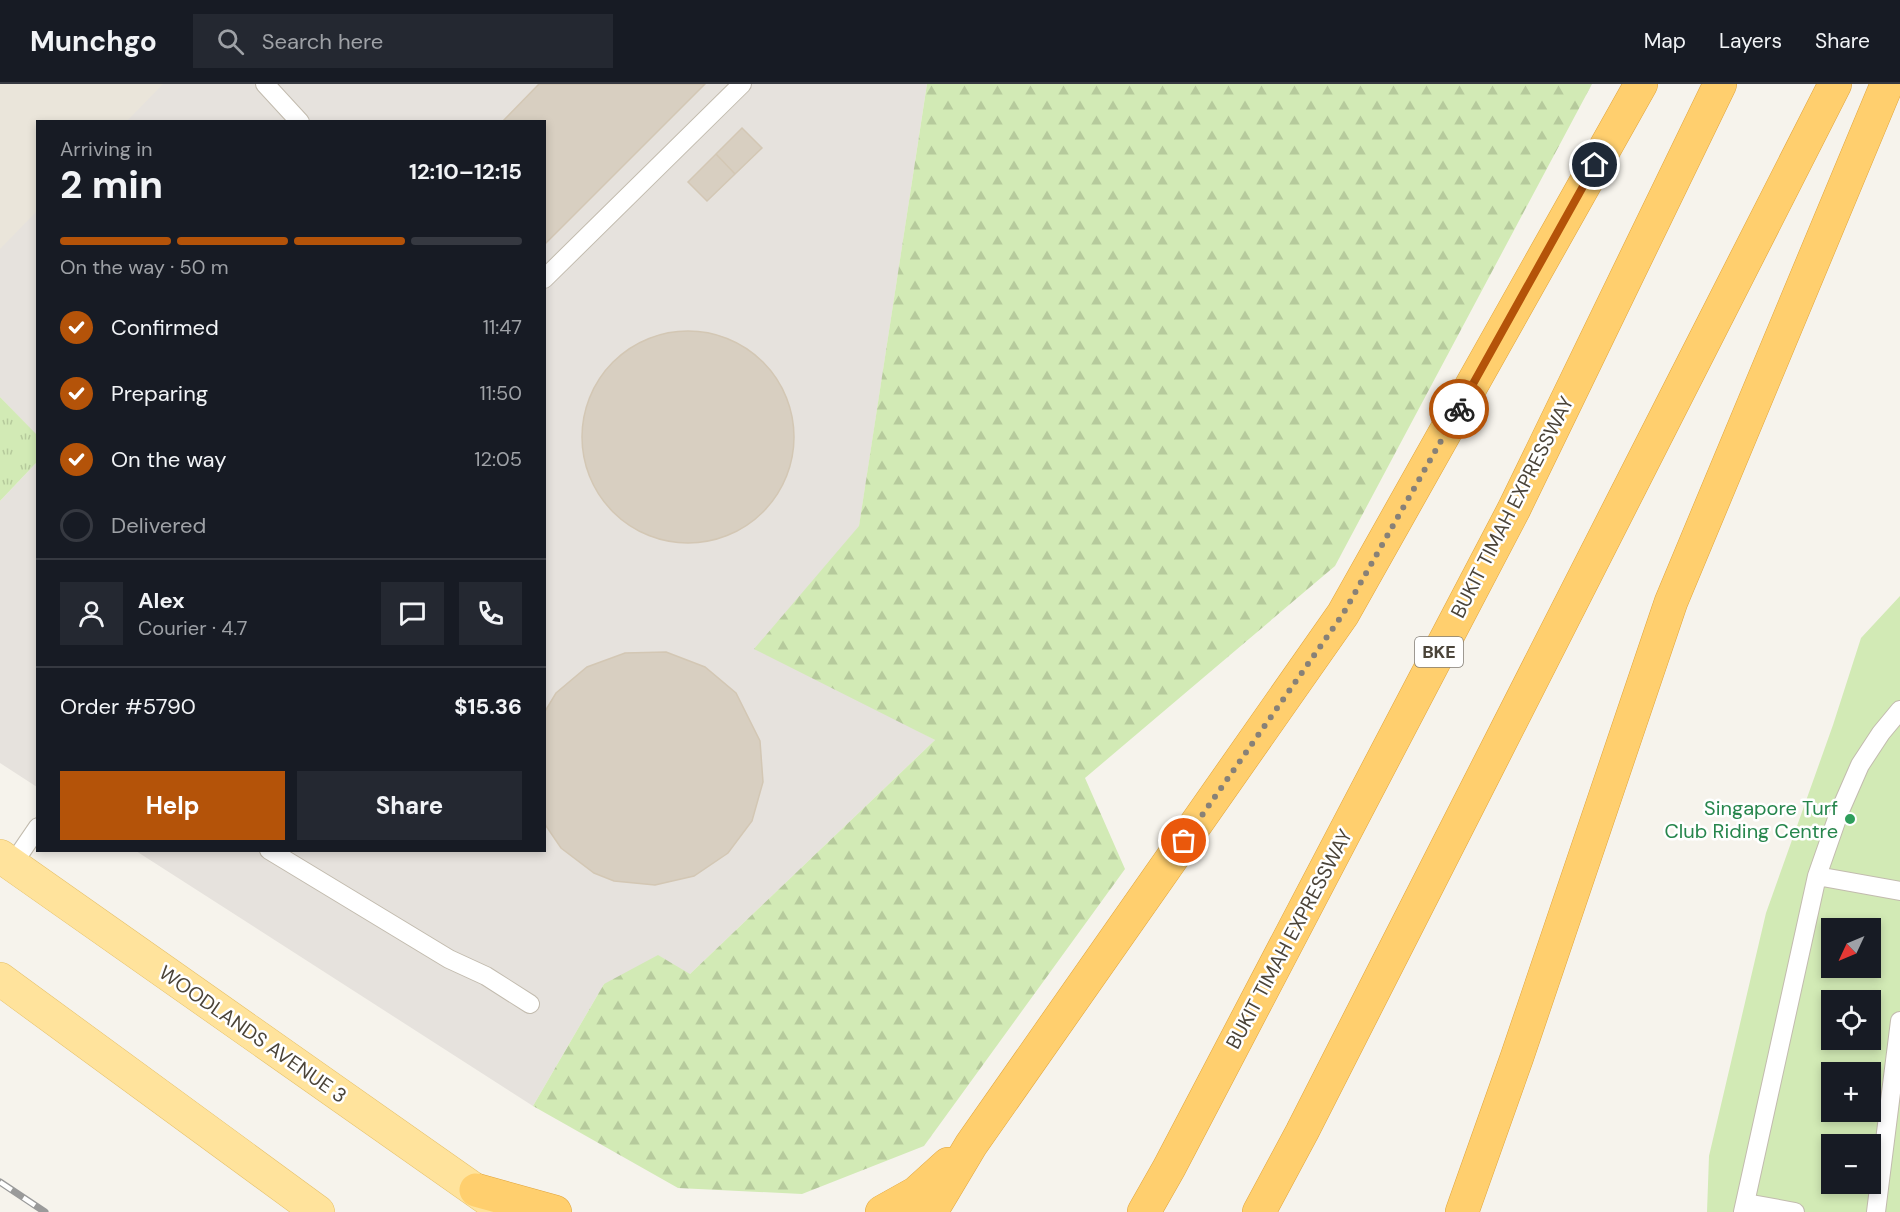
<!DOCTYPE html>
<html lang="en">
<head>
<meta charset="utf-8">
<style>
  body { margin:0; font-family:"DM Sans",sans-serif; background:#242831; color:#f1f3f6; height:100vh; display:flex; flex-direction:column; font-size:22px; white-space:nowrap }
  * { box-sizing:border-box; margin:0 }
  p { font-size:20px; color:#9ea1a6 }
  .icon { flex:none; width:33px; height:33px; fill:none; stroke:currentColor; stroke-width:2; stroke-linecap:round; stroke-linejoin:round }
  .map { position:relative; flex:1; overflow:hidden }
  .drawer { position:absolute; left:36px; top:36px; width:510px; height:732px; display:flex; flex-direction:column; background:#171b24; border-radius:0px; box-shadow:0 3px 9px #0003 }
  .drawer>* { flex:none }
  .needle { width:39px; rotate:226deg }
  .buttons { position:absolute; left:1821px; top:834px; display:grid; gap:12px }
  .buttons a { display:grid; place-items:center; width:60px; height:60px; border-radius:0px; background:#171b24; box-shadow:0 3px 9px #0003; font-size:30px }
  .pin { position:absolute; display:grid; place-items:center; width:51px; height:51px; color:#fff; margin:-26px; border:3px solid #fff; border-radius:50%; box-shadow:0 2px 6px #0007 }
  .courier { position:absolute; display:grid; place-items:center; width:60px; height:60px; margin:-30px; border:4px solid #b45309; border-radius:50%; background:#fff; color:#222; box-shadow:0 2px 8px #0007 }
  .overview em { font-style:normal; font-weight:700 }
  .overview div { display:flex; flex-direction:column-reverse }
  .overview { display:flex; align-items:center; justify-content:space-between; height:102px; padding:0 24px }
  h1 { font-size:39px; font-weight:700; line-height:45px }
  .bar { display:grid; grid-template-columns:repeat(4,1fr); gap:9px 6px; align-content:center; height:72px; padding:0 24px }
  .bar i { height:8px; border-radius:4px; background:#363941 }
  .bar .active { background:#b45309 }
  .bar p { grid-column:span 4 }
  .line { display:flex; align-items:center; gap:15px; padding:0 24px; border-top:2px solid #363941 }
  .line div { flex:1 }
  .round { display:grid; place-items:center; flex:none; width:63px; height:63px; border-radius:0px; background:#242831 }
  ol { padding:0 24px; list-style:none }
  li { display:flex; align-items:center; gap:18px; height:66px }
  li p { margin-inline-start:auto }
  li .icon { padding:6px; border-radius:50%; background:#b45309; color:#fff; stroke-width:4 }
  li:last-child { color:#9ea1a6 }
  li i { width:33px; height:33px; border:3px solid #363941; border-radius:50% }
  .cta { display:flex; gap:12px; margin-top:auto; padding:12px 24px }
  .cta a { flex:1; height:69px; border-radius:0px; background:#b45309; color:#fff; font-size:24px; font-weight:700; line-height:69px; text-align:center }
  .cta a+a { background:#242831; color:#f1f3f6 }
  header { display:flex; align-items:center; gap:36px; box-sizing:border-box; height:84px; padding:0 30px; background:#171b24; border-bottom:2px solid #363941 }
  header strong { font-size:28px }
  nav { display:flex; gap:33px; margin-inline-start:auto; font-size:21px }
  .search { width:420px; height:54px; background:#242831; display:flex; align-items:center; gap:15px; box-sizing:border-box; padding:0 21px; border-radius:0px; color:#9ea1a6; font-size:22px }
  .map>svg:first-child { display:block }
  .residential { fill:#eae5da }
  .industrial { fill:#e6e2dd }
  .grass { fill:url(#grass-tufts) }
  .forest { fill:url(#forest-firs) }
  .garden { fill:#d2eab5; fill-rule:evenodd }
  .building { fill:#d8cfc1; stroke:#d3c7b4; stroke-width:1.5 }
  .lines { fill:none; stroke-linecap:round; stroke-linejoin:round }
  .service-casing { stroke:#c2bbae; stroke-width:20 }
  .primary-casing { stroke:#e6c16a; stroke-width:34 }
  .motorway-casing { stroke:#e0a43c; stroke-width:34 }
  .service { stroke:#fff; stroke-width:18 }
  .primary { stroke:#ffe39c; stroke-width:33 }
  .motorway { stroke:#ffcf6e; stroke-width:33 }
  .rail-casing { stroke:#9a9a9a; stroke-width:7 }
  .rail { stroke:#fff; stroke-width:4.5; stroke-dasharray:14; stroke-linecap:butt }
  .done { stroke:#878178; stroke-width:6; stroke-dasharray:0 10.8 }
  .route { stroke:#b45309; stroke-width:8 }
  .leisure-dot { fill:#2e9e5b; stroke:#fff; stroke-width:2 }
  .labels { text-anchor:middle; stroke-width:5; stroke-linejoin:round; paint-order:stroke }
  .shield { fill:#fff; stroke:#817c74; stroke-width:1.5 }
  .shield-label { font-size:18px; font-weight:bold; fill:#4b4439 }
  .street-label { font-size:20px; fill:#4b4439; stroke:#fff }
  .leisure-label { font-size:20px; fill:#27864d; stroke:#fff; text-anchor:end }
</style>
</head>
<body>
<header>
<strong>Munchgo</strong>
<div class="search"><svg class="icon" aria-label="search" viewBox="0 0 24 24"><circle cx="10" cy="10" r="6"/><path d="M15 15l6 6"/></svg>Search here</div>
<nav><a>Map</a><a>Layers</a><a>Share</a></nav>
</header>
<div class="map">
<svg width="1900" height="1128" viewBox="0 0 1900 1128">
  <defs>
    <pattern id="grass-tufts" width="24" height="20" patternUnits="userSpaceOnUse" patternTransform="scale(1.5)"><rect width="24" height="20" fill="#d2eab5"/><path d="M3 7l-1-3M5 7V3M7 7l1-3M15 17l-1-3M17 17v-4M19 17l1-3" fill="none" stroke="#b6ca9c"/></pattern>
    <pattern id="forest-firs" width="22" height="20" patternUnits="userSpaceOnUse" patternTransform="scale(1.5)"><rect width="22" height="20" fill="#d2eab5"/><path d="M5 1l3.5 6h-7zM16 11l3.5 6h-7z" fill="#b6ca9c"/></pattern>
  </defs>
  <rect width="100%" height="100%" fill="#f6f3ec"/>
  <!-- residential -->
  <path class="residential" d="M 0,0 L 183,0 L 146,37 L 38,38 L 37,147 L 0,185 Z"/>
  <!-- industrial -->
  <path class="industrial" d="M 163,0 L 927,0 L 859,443 L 759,560 L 935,656 L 690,890 L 604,900 L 533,1022 L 136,767 L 544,766 L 544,38 L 126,38 Z
    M 37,127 L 37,352 L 0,313 L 0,165 Z
    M 37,378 L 37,703 L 0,679 L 0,417 Z"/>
  <!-- grass -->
  <path class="grass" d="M 0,313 L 38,352 L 37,378 L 0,417 Z"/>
  <!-- forest -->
  <path class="forest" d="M 927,0 L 1592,0 L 1335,482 L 1085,694 L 1125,785 L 924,1062 L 802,1110 L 678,1104 L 533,1022 L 604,900 L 658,871 L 690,890 L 935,656 L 754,565 L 859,442 Z"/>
  <!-- garden -->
  <path class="garden" d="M 1900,512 L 1900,1128 L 1707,1128 L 1709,1072 L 1766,829 L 1833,641 L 1861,554 ZM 1832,844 L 1870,844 L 1870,884 L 1832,884 ZM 1832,916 L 1870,916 L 1870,956 L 1832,956 ZM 1832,988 L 1870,988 L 1870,1028 L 1832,1028 ZM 1832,1060 L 1870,1060 L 1870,1100 L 1832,1100 Z"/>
  <!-- building -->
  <path class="building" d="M 539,0 L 705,0 L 544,161 L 544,38 L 502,38 Z
    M 742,44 L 762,64 L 735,90 L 716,70 Z
    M 716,70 L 735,90 L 707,117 L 688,98 Z
    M582 353a106 106 0 1 1 212 0a106 106 0 1 1-212 0Z
    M 666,568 L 705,583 L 736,609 L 760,657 L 763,698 L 752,737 L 728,769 L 694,792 L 655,801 L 614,797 L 594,789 L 561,764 L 544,739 L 544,629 L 556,609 L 587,583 L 625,569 Z"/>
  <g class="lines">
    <defs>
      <path id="service" d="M 265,0 L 300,38
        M 544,195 L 742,0
        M 269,766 L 449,875 L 486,892 L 530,920
        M 12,781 L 38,743
        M 1817,792 L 1900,807
        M 1746,1119 L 1795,1128
        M 1743,1128 L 1817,792 L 1839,729 L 1860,681 L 1881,649 L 1900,626
        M 1876,1128 L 1900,937"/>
      <path id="primary" d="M 0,772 L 499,1123
        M 0,895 L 318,1128"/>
      <path id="motorway" d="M 476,1106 L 555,1128
        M 882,1128 L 916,1109 L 948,1080
        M 931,1128 L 971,1061 L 1343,530 L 1641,0
        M 1144,1128 L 1169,1084 L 1514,425 L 1720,0
        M 1259,1128 L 1302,1048 L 1835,0
        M 1462,1128 L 1517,973 L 1671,518 L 1887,0"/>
    </defs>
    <!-- service casing -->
    <use href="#service" class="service-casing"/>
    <!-- primary casing -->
    <use href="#primary" class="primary-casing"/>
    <!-- motorway casing -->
    <use href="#motorway" class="motorway-casing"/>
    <!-- service -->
    <use href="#service" class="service"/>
    <!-- primary -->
    <use href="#primary" class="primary"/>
    <!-- motorway -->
    <use href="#motorway" class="motorway"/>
    <defs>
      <path id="rail" d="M 0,1098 L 45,1128"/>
    </defs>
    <!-- rail casing -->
    <use href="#rail" class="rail-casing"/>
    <!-- rail -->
    <use href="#rail" class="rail"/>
  </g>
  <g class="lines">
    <!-- done -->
    <path class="done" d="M 1184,757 L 1343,530 L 1459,325"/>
    <!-- route -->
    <path class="route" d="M 1459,325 L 1595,81"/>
  </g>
  <!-- markers -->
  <circle class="leisure-dot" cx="1850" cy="735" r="6"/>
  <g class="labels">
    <!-- shield labels -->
    <rect class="shield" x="1415" y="553" width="48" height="30" rx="4.5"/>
    <g class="shield-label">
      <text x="1439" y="574">BKE</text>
    </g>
    <!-- street labels -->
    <g class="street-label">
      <text transform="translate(1512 423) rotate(-63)" y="7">BUKIT TIMAH EXPRESSWAY</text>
      <text transform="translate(1289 855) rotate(-62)" y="7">BUKIT TIMAH EXPRESSWAY</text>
      <text transform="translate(253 950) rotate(35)" y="7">WOODLANDS AVENUE 3</text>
    </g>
    <!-- leisure labels -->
    <g class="leisure-label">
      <text x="1838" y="731">Singapore Turf<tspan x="1838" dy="23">Club Riding Centre</tspan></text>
    </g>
  </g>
</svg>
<div class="buttons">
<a><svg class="needle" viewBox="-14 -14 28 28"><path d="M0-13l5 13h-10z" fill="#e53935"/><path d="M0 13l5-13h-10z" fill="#9ea1a6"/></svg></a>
<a><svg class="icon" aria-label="locate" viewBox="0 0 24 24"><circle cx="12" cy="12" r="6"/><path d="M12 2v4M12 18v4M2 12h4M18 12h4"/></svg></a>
<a>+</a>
<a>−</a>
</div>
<div class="pin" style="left:1184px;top:757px;background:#ea580c"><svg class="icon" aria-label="bag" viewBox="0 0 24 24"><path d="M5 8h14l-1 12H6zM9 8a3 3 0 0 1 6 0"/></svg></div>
<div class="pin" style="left:1595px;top:81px;background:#1f2937"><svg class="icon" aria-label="home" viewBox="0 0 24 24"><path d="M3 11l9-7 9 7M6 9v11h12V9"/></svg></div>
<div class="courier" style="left:1459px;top:325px"><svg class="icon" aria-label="bike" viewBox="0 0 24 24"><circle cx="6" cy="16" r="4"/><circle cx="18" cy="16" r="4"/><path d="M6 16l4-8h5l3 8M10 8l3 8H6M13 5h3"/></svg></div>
<section class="drawer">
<div class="overview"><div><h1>2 min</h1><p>Arriving in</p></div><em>12:10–12:15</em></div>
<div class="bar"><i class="active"></i><i class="active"></i><i class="active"></i><i></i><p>On the way · 50 m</p></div>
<ol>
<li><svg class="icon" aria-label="check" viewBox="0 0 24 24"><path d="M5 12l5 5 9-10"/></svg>Confirmed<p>11:47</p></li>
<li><svg class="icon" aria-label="check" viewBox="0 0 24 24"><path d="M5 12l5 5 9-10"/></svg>Preparing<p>11:50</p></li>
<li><svg class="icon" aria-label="check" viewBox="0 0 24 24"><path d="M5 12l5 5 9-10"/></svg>On the way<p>12:05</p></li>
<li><i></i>Delivered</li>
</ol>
<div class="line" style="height:108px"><a class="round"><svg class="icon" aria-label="person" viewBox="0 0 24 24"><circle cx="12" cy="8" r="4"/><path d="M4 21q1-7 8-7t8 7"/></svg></a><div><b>Alex</b><p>Courier · 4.7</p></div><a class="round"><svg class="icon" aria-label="chat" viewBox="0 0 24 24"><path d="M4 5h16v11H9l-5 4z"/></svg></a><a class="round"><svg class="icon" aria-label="phone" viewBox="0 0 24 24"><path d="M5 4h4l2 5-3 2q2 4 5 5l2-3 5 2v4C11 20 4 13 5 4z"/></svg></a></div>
<div class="line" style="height:78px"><div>Order #5790</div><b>$15.36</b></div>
<div class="cta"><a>Help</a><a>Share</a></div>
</section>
</div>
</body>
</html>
